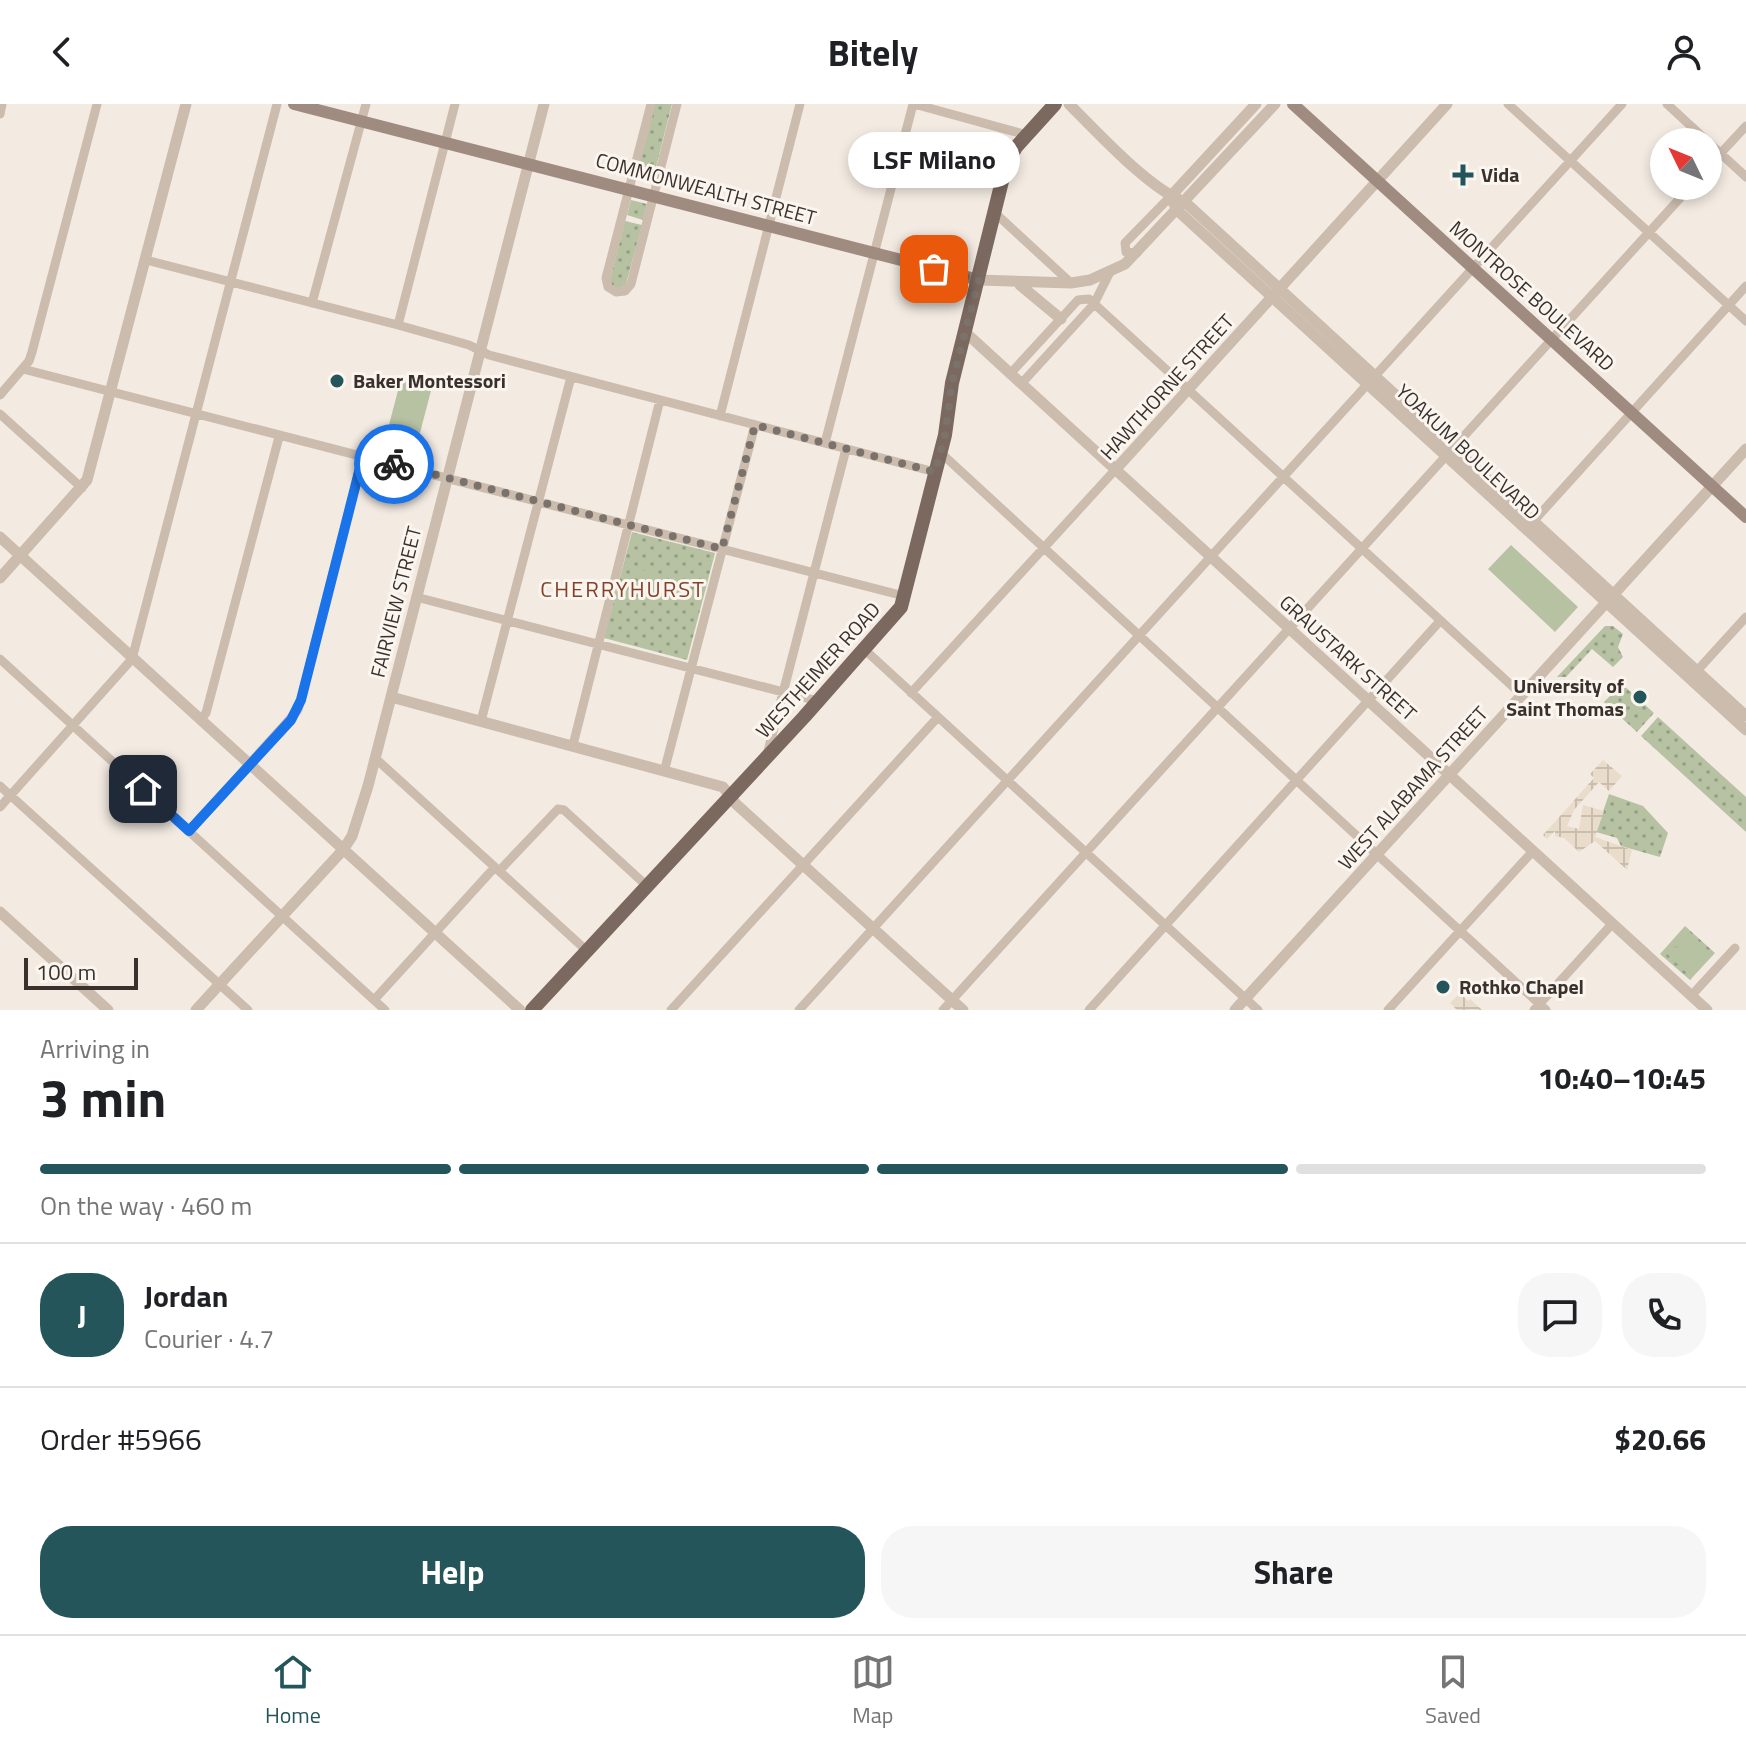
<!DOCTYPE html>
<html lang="en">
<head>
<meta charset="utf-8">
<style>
  body { margin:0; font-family:"Titillium Web",sans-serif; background:#f6f6f6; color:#202124; height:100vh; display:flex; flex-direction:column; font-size:30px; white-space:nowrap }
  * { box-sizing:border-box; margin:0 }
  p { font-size:26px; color:#757577 }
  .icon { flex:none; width:44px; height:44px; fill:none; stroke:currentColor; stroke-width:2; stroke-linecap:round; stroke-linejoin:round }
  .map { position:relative; height:906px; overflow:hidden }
  .details { display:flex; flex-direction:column; background:#fff; flex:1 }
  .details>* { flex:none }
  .needle { width:52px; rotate:313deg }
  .tools { position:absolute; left:1650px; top:24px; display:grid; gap:16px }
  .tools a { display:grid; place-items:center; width:72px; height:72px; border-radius:50%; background:#fff; box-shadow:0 4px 12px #0003; font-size:40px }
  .scale { position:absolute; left:24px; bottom:20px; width:114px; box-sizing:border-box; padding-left:8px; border:4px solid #3a312c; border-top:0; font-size:22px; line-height:28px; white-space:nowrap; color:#3a312c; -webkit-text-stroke:6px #faf5ef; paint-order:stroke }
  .pin { position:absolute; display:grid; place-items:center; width:68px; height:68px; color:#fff; margin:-34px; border-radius:16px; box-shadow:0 4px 12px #0006 }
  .courier { position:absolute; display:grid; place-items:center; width:80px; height:80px; margin:-40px; border:6px solid #1a73e8; border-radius:50%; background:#fff; color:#222; box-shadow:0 2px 10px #0007 }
  .bubble { position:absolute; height:56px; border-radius:28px; background:#fff; box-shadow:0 4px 12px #0003; font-size:26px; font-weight:700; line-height:56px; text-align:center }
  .head em { font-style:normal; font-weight:700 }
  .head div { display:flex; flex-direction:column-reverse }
  .head { display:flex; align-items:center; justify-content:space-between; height:136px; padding:0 40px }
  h1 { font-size:52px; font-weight:700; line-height:60px }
  .bar { display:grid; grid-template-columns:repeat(4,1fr); gap:12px 8px; align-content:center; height:96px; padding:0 40px }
  .bar i { height:10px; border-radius:6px; background:#e0e0e0 }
  .bar .current { background:#23555a }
  .bar p { grid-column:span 4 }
  .line { display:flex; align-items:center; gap:20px; padding:0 40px; border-top:2px solid #e0e0e0 }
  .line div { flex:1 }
  .round { display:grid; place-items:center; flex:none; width:84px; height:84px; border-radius:32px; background:#f6f6f6 }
  .cta { display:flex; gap:16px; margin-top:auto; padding:16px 40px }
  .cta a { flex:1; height:92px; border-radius:32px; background:#23555a; color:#fff; font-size:32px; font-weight:700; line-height:92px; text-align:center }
  .cta a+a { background:#f6f6f6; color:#202124 }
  header { display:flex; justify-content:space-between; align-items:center; height:104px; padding:0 40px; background:#fff; font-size:36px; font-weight:700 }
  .menu { display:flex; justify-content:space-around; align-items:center; height:112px; border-top:2px solid #e0e0e0; background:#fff; font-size:22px; color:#757577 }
  .menu a { display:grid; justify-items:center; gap:4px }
  .menu .current { color:#23555a }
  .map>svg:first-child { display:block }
  .green { fill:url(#green-dots) }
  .pitch { fill:#b6c2a2 }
  .plaza { fill:url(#plaza-grid) }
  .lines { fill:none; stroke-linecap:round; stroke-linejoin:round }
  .minor { stroke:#cbbcae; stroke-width:9 }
  .tertiary { stroke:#cbbcae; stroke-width:11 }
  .secondary { stroke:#9f8b7f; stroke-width:12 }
  .primary { stroke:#7b685e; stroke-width:14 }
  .done { stroke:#7b726c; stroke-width:8; stroke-dasharray:0 14.4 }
  .route { stroke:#1a73e8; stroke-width:10 }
  .poi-dot { fill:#23555a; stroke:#faf5ef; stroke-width:3 }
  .labels { text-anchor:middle; stroke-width:6; stroke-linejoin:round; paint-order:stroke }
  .poi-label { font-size:20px; font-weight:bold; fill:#3a312c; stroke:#faf5ef; text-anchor:start }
  .street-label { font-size:20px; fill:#3a312c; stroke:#faf5ef }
  .neighbourhood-label { font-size:22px; letter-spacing:2px; fill:#854128; stroke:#faf5ef }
</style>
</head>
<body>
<header><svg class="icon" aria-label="back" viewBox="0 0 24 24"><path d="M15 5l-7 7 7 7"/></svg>Bitely<svg class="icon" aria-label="person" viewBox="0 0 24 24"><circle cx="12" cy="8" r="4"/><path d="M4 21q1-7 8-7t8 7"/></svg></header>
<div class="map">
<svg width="1746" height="906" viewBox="0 0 1746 906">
  <defs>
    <pattern id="green-dots" width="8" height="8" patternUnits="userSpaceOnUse" patternTransform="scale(2)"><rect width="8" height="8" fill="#b6c2a2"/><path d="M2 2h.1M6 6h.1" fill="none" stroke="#959e84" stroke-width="1.8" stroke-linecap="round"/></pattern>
    <pattern id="plaza-grid" width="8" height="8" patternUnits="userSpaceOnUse" patternTransform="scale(2)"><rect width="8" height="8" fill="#eadcca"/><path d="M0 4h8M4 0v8" fill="none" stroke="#c9bdae"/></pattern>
  </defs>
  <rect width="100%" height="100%" fill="#f3ebe2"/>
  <!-- green -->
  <path class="green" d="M 655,0 L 672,0 L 652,79 L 636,74 Z
    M 631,96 L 647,100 L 643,116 L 627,111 Z
    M 625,117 L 642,121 L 626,180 L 620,185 L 613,184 L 610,176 Z
    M 632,428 L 715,449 L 687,556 L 604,534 Z
    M 1605,522 L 1613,522 L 1623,530 L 1618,543 L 1623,553 L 1613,563 L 1592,545 L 1566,573 L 1557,573 Z
    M 1622,580 L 1654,609 L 1637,628 L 1604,598 Z
    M 1658,613 L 1746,693 L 1746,728 L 1641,632 Z
    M 1609,690 L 1643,702 L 1668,729 L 1660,753 L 1621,742 L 1617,734 L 1596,728 Z
    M 1685,822 L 1715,849 L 1690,876 L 1660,850 Z"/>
  <!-- pitch -->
  <path class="pitch" d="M 401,275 L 432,283 L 416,344 L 385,336 Z
    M 1511,441 L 1578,503 L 1555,528 L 1488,465 Z
    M 642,466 L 668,472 L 664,484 L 639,477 Z
    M 1687,830 L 1708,848 L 1699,857 L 1679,839 Z
    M 1676,842 L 1697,860 L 1688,870 L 1668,851 Z"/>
  <!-- plaza -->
  <path class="plaza" d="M 1603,656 L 1622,672 L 1609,687 L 1599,678 L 1574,706 L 1567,722 L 1579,725 L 1583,701 L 1604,707 L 1595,733 L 1632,746 L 1627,766 L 1595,737 L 1579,748 L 1564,734 L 1555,732 L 1555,727 L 1547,735 L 1543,731 L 1594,674 L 1590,670 Z
    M 1460,889 L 1468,897 L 1470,895 L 1482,906 L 1457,906 L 1450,899 Z"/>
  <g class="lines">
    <!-- minor -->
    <path class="minor" d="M 651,0 L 606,174 L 608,183 L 616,188 L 625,187 L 631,180 L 677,0
      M 914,0 L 1027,31
      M 1508,0 L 1746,217
      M 1667,0 L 1746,73
      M 0,10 L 2,0
      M 1708,63 L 1746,22
      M 994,108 L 1071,179
      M 1137,149 L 1126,148 L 1125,139 L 1170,93
      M 146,156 L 398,221 L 469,241 L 489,251 L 935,368
      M 312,199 L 366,0
      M 398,221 L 455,0
      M 23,265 L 904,492
      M 1010,270 L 1078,196 L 1089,195 L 1522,591
      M 1021,280 L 1094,200 L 1110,168
      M 0,291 L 29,257 L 32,248 L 97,0
      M 0,310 L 82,384
      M 720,312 L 800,0
      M 825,339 L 913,0
      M 941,349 L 1546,906
      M 1531,420 L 1746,182
      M 416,493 L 818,597
      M 865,546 L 1258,906
      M 0,555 L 385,906
      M 1695,569 L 1746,513
      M 911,589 L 1115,366
      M 200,616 L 206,609 L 279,333
      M 481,617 L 571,273
      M 573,641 L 660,296
      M 768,647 L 846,345
      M 375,654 L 586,846
      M 665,664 L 755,321
      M 0,682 L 248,906
      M 0,703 L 132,555 L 277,0
      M 189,727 L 298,606 L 363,352
      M 499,767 L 558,705 L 564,706 L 647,782
      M 1691,892 L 1735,844
      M 374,896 L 495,763
      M 671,906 L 938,613
      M 799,906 L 1622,0
      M 943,906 L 1691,82
      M 1089,906 L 1440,517
      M 1388,906 L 1533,747
      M 1534,906 L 1612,820"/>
    <!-- tertiary -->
    <path class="tertiary" d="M 1069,0 C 1097,28 1150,86 1185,98 L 1746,612
      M 1170,93 L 1178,107 L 1746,626
      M 1170,93 L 1256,0
      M 979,176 L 1071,179 L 1090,176 L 1125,160 L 1275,0
      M 1020,181 L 1061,215
      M 965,228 L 1707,906
      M 1115,366 L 1447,0
      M 0,433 L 520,906
      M 0,474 L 87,376 L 186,0
      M 391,593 L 723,683 L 736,700 L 963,906
      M 0,808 L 108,906
      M 196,906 L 343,746 L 352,732 L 368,682 L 544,0
      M 1235,906 L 1746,345"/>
    <!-- secondary -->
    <path class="secondary" d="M 294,0 L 979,176
      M 1293,0 L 1746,413"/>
    <!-- primary -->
    <path class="primary" d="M 532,906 L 804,613 L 901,503 L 945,331 L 952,279 L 1006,61 L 1016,43 L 1055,0"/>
  </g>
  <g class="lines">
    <!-- done -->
    <path class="done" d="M 394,360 L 722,445 L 755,321 L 935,368 L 945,331 L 952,279 L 979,176 L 934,165"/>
    <!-- route -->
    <path class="route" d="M 143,685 L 189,727 L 291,616 L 301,596 L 363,352 L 394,360"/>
  </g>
  <!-- markers -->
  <g class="poi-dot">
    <path d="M1459 59h8v8h8v8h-8v8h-8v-8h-8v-8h8z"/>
    <circle cx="337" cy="277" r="8"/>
    <circle cx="1640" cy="593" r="8"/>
    <circle cx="1443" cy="883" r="8"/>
  </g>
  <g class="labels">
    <!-- poi labels -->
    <g class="poi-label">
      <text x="1481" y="78">Vida</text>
      <text x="353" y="284">Baker Montessori</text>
      <text x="1624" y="589" text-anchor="end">University of<tspan x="1624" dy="23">Saint Thomas</tspan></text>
      <text x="1459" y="890">Rothko Chapel</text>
    </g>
    <!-- street labels -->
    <g class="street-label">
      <text transform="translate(706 85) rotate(15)" y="7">COMMONWEALTH STREET</text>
      <text transform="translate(1532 192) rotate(42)" y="7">MONTROSE BOULEVARD</text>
      <text transform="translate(1167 283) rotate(-48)" y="7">HAWTHORNE STREET</text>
      <text transform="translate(1468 348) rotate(43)" y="7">YOAKUM BOULEVARD</text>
      <text transform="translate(396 498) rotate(-76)" y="7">FAIRVIEW STREET</text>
      <text transform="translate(1348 554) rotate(42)" y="7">GRAUSTARK STREET</text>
      <text transform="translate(818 566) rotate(-48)" y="7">WESTHEIMER ROAD</text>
      <text transform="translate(1413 684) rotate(-48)" y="7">WEST ALABAMA STREET</text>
    </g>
    <!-- neighbourhood labels -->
    <g class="neighbourhood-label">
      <text x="623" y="493">CHERRYHURST</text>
    </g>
  </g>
</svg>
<div class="tools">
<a><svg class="needle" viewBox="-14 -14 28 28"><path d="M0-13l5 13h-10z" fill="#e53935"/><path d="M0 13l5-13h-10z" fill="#757577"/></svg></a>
</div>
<div class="scale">100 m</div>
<div class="pin" style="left:934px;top:165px;background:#ea580c"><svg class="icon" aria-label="bag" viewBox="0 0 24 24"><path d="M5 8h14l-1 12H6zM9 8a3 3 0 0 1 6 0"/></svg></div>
<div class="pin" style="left:143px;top:685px;background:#1f2937"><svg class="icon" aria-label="home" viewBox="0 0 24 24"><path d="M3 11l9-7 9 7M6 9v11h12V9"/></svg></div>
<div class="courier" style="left:394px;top:360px"><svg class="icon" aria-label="bike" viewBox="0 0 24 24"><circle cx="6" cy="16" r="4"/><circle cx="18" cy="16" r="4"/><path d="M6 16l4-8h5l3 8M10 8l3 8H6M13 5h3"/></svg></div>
<div class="bubble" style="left:848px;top:28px;width:172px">LSF Milano</div>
</div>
<section class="details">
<div class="head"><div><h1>3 min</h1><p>Arriving in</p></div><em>10:40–10:45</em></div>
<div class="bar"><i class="current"></i><i class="current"></i><i class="current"></i><i></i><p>On the way · 460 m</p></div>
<div class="line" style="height:144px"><b class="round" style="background:#23555a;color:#fff">J</b><div><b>Jordan</b><p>Courier · 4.7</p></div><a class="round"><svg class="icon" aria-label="chat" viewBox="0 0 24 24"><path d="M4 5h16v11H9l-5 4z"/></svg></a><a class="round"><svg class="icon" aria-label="phone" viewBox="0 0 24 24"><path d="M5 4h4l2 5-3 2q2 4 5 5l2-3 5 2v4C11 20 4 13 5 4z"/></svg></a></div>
<div class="line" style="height:104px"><div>Order #5966</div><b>$20.66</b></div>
<div class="cta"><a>Help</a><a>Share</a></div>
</section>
<nav class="menu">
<a class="current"><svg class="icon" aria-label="home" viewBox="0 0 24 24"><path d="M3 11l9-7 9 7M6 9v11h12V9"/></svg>Home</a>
<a><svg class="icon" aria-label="map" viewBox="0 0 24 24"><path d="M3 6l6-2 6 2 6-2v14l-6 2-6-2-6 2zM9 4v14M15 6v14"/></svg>Map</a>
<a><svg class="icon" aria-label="saved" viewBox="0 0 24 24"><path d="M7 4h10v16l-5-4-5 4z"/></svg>Saved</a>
</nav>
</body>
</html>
